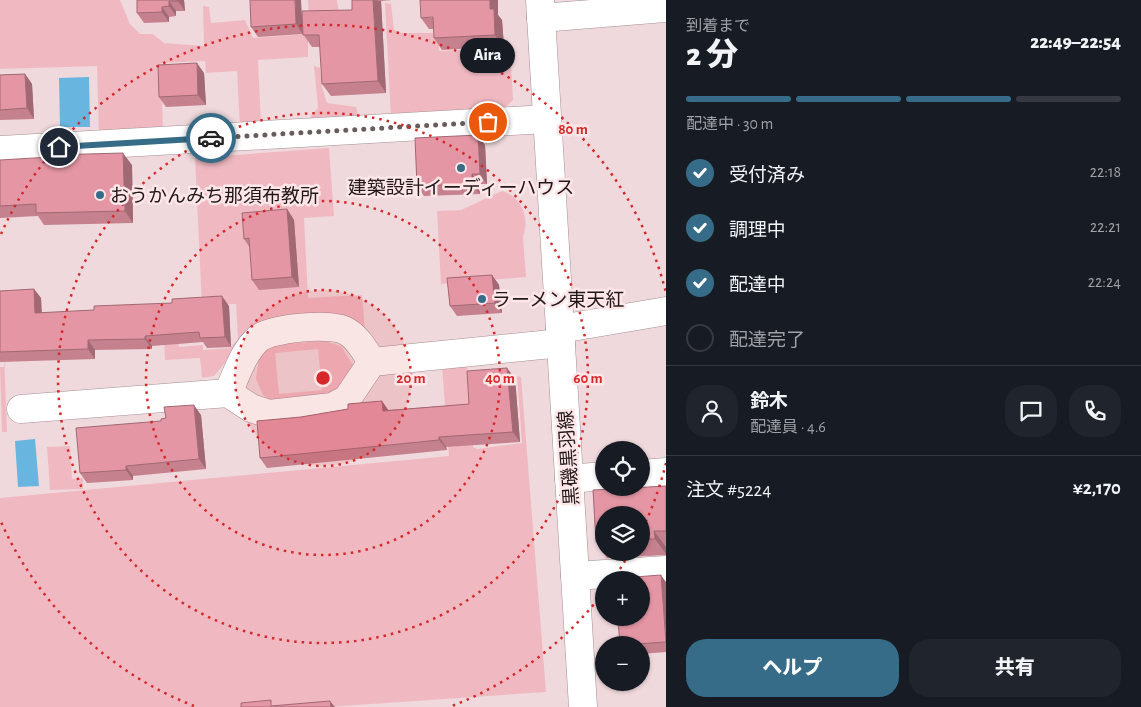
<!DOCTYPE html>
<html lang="ja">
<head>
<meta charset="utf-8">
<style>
  body { margin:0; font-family:"Alegreya Sans","Noto Sans JP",sans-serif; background:#20242c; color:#f1f3f6; height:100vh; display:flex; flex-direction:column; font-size:19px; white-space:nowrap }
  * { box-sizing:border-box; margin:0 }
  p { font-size:16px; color:#9ea1a6 }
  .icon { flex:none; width:28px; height:28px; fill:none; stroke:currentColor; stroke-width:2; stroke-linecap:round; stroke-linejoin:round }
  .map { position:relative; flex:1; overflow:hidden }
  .details { display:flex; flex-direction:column; background:#171b24; width:475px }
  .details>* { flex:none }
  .buttons { position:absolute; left:595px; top:441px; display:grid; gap:10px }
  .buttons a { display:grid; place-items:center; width:55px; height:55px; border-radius:50%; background:#171b24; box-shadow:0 1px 4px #0004; font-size:25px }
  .pin { position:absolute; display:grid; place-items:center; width:42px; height:42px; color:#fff; margin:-21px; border:2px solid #fff; border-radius:50%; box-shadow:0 1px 5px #0007 }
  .courier { position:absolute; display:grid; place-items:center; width:50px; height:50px; margin:-25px; border:4px solid #376c88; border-radius:50%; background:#fff; color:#222; box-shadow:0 1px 6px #0007 }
  .bubble { position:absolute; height:35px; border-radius:18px; background:#171b24; box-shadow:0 1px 4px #0004; font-size:16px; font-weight:800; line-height:35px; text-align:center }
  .summary em { font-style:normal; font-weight:800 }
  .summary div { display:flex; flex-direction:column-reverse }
  .summary { display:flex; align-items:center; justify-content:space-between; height:85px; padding:0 20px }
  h1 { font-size:32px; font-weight:800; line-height:38px }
  .bar { display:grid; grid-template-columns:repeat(4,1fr); gap:8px 5px; align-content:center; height:60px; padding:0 20px }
  .bar i { height:6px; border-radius:4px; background:#363941 }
  .bar .on { background:#376c88 }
  .bar p { grid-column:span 4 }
  .line { display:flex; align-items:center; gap:12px; padding:0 20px; border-top:1px solid #363941 }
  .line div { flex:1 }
  .round { display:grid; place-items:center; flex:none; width:52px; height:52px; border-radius:20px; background:#20242c }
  ol { padding:0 20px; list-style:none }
  li { display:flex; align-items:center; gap:15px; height:55px }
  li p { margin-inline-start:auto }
  li .icon { padding:5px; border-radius:50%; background:#376c88; color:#fff; stroke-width:4 }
  li:last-child { color:#9ea1a6 }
  li i { width:28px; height:28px; border:2px solid #363941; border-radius:50% }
  .cta { display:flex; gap:10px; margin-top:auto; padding:10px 20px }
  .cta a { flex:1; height:58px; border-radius:20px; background:#376c88; color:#fff; font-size:20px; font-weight:800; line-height:58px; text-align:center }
  .cta a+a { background:#20242c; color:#f1f3f6 }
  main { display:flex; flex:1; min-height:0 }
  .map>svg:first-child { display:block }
  .green { fill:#f0b9c2; fill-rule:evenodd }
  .water { fill:#68b5df }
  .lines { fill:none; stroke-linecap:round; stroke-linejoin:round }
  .street-casing { stroke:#a48f92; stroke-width:29 }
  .primary-casing { stroke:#a48f92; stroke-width:29 }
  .street { stroke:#fff; stroke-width:28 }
  .primary { stroke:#fff; stroke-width:28 }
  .wall { fill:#c5818e; fill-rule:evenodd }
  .shaded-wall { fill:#a06974 }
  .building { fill:#e596a5; stroke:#a06974 }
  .done { stroke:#695c5d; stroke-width:5; stroke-dasharray:0 9 }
  .route { stroke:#376c88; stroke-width:6 }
  .ring { fill:none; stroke:#d62828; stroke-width:2.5; stroke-dasharray:2.5 5 }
  .poi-dot { fill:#376c88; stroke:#fee6e9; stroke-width:2 }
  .labels { text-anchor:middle; stroke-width:5; stroke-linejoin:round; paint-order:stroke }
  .poi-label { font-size:19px; fill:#201819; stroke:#fee6e9; text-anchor:start }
  .street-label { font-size:19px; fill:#201819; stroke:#fee6e9 }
  .centre { fill:#d62828; stroke:#fee6e9; stroke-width:2.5 }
  .ring-label { font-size:15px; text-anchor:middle; font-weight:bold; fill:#d62828; stroke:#fee6e9; stroke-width:5; stroke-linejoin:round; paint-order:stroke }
</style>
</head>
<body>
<main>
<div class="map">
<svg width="666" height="707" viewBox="0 0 666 707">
  <rect width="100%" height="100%" fill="#f0d9dc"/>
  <!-- green -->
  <path class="green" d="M 0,0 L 120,0 L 130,24 L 140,34 L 153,34 L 164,43 L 204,46 L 203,6 L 209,7 L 211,23 L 245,20 L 253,38 L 308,34 L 308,57 L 258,60 L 261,125 L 240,127 L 237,71 L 206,73 L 205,61 L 161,63 L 163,131 L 99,135 L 97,66 L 0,69 Z
    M 308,0 L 337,0 L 340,20 L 309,21 Z
    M 385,3 L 391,4 L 394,30 L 402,33 L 438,33 L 439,51 L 510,48 L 513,100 L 501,111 L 391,118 Z
    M 314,66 L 320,68 L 322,87 L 327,103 L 356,107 L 359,120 L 311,123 L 311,116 L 318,108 Z
    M 329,148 L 334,216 L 304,218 L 308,298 L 362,295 L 365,331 L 351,319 L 334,314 L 267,321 L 229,358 L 214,376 L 202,378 L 200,358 L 165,360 L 163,317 L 177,316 L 179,347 L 203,345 L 203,350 L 230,348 L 238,339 L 236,304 L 202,306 L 195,158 Z
    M 502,191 C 522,197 530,218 523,237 L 526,277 L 441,284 L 437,211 L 461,210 Z
    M 0,294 L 2,294 L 7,432 L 2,432 L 0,367 L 4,367 Z
    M 324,341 L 341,346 L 353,365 L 348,378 L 330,398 L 275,403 L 263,395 L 256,379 L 259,358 L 271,345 ZM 318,349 L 322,390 L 279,394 L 275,353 Z
    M 467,365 L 473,447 L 477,449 L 522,443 L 517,376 L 521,377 L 546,692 L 328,707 L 0,707 L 0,498 L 449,456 L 442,367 Z
    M 70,446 L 72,479 L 83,478 L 83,489 L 50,490 L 47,447 Z"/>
  <!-- water -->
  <path class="water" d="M 89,77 L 90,127 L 60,127 L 59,78 Z
    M 35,439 L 39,486 L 18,487 L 15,441 Z"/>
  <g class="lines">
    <defs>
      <path id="street" d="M 541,18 L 666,8
        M 0,150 L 547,119
        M 560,329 L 666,311
        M 228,393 C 236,376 243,352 258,339 C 271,328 328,323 344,330 C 357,336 365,351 372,362
        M 21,409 L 228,393 L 251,408 L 269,414 L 332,407 L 347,399 L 372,362 L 561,343
        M 641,474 L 666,472
        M 569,479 L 604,476
        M 575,576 L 666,570"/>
      <path id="primary" d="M 540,0 L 583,707"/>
    </defs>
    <!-- street casing -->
    <use href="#street" class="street-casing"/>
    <!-- primary casing -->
    <use href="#primary" class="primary-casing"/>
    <!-- street -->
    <use href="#street" class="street"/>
    <!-- primary -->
    <use href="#primary" class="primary"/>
  </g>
  <!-- wall -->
  <path class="wall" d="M 137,0 L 184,0 L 185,11 L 176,11 L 176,16 L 169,17 L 169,22 L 144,23 L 137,13 Z
    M 352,0 L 392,0 L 381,1 L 386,93 L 331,96 L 322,84 L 320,47 L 312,47 L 303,34 L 258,37 L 251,27 L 303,23 L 352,10 Z
    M 498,15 L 502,20 L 504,46 L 442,50 L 434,38 L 434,29 L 429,29 L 421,18 Z
    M 204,73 L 206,105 L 166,107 L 159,97 Z
    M 25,74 L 32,84 L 34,119 L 0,120 L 0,75 Z
    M 485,145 L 487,184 L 479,184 L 480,194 L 424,196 L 417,186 Z
    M 0,160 L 132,165 L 133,223 L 44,225 L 38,216 L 0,218 Z
    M 287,209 L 294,220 L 299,287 L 259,290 L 252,280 L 250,248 L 244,239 Z
    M 492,275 L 499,285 L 502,313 L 457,316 L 450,306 Z
    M 34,289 L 41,298 L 42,313 L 229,306 L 231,347 L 207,348 L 203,342 L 152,346 L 152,349 L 95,350 L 95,359 L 0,362 L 0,291 Z
    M 515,378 L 520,442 L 446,447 L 447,450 L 267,468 L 260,458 L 301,417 L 348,409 L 382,401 L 388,410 L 469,404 Z
    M 201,415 L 206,469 L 133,476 L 133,480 L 87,483 L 80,473 L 161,421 Z
    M 666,486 L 666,555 L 607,558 L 596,542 L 593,490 ZM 604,515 L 641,515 L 641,552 L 604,552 Z
    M 666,582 L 666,652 L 641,654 L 641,645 L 620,645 Z"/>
  <!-- shaded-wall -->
  <path class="shaded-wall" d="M 178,0 L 184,0 L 185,11 L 178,1 Z
    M 295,0 L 301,0 L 303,34 L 296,24 Z
    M 373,0 L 381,1 L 386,93 L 378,81 Z
    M 490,0 L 498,0 L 498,15 L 502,20 L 504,46 L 495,35 L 490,9 Z
    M 169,1 L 176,11 L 176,16 L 169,6 Z
    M 162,7 L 169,17 L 169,22 L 162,12 Z
    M 197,63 L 204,73 L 206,105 L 198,95 Z
    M 25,74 L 32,84 L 34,119 L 27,108 Z
    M 478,135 L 485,145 L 487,184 L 480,174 Z
    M 123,153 L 132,165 L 133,223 L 125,211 Z
    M 472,174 L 479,184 L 480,194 L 472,184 Z
    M 287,209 L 294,220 L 299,287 L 292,277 Z
    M 492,275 L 499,285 L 502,313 L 495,303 Z
    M 34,289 L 41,298 L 42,323 L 35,313 Z
    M 222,296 L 229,306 L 231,347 L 225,337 Z
    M 145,336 L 152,346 L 152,349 L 145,339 Z
    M 88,340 L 95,350 L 95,359 L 88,349 Z
    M 507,368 L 515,378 L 520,442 L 513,432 Z
    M 382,401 L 389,411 L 383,411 Z
    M 194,405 L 201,415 L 206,469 L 199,459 Z
    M 439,437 L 446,447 L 447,450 L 439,440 Z
    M 126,466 L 133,476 L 133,480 L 126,470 Z
    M 654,531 L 666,547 L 666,554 L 655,539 Z
    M 661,575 L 666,582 L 666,634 Z
    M 330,701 L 335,707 L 331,707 Z"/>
  <!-- building -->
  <path class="building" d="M 137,0 L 178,0 L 178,1 L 169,1 L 169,6 L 162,7 L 162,12 L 137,13 Z
    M 250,0 L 295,0 L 296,24 L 251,27 Z
    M 352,0 L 373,0 L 378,81 L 322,84 L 319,35 L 303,35 L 302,11 L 352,10 Z
    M 420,0 L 490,0 L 490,9 L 494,9 L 495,35 L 434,38 L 433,17 L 421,18 Z
    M 197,63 L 198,95 L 159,97 L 158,65 Z
    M 25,74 L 27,108 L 0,110 L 0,75 Z
    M 478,135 L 480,174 L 472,174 L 472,184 L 417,186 L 415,138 Z
    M 123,153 L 125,211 L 36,213 L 36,204 L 0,206 L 0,160 L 51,157 L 51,155 Z
    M 287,209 L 292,277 L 252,280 L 249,238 L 244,239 L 242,213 Z
    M 492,275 L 495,303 L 450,306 L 447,278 Z
    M 34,289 L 35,313 L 94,310 L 94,306 L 172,303 L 172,299 L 222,296 L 225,337 L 200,338 L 199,332 L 145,336 L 145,339 L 88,340 L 88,349 L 0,352 L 0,291 Z
    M 507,368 L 513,432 L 439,437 L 439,440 L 260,458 L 257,421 L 301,417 L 348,409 L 348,404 L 382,401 L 383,411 L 469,404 L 467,371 Z
    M 194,405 L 199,459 L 126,466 L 126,470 L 80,473 L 76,428 L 161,421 L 161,419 L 166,418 L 164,407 Z
    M 666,486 L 666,531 L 654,531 L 655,539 L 641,539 L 641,515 L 604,515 L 604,542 L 596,542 L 593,490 Z
    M 661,575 L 666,642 L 620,645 L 618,620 L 641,618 L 641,580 L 635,580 L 635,577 Z
    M 271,700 L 271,706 L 330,701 L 331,707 L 241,707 L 241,703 Z"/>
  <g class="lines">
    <!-- done -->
    <path class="done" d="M 211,138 L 488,122"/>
    <!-- route -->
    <path class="route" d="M 59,147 L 211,138"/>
  </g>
  <!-- distance rings -->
  <circle cx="323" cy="378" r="88" fill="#d62828" fill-opacity=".12"/>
  <g class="ring">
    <circle cx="323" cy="378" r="88"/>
    <circle cx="323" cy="378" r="177"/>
    <circle cx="323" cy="378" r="265"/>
    <path d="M666 463A353 353 0 0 1 642 530M629 554A353 353 0 0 1 614 578M603 593A353 353 0 0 1 452 706M194 706A353 353 0 0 1 1 522M1 234A353 353 0 0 1 666 293"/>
  </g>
  <!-- markers -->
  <g class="poi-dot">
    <circle cx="461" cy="168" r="5"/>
    <circle cx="100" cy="195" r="5"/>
    <circle cx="482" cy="299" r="5"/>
  </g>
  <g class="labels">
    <!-- poi labels -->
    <g class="poi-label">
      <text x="461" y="194" text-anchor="middle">建築設計イーディーハウス</text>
      <text x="110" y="202">おうかんみち那須布教所</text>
      <text x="492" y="306">ラーメン東天紅</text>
    </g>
    <!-- street labels -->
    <g class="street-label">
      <text transform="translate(568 458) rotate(-94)" y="7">黒磯黒羽線</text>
    </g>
  </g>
  <circle cx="323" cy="378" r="8" class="centre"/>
  <g class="ring-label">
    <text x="573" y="134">80 m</text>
    <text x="411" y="383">20 m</text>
    <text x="500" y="383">40 m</text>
    <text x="588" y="383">60 m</text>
  </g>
</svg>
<div class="buttons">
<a><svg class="icon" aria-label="locate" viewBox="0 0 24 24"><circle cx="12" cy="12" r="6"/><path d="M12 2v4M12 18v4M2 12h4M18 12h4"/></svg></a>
<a><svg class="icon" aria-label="layers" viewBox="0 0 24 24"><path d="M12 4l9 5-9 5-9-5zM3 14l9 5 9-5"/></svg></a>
<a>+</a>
<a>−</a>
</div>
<div class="pin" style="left:488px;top:122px;background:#ea580c"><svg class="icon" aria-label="bag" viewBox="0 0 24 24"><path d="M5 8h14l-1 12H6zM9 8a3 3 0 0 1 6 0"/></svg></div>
<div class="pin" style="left:59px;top:147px;background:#1f2937"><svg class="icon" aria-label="home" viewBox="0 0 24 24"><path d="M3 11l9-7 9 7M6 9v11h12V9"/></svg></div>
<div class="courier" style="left:211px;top:138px"><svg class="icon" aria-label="car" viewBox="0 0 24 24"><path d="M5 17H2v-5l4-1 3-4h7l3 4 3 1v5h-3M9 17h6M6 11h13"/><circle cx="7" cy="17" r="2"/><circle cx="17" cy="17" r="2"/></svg></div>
<div class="bubble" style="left:460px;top:38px;width:55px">Aira</div>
</div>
<section class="details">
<div class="summary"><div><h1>2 分</h1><p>到着まで</p></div><em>22:49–22:54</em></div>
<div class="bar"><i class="on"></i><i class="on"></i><i class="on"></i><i></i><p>配達中 · 30 m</p></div>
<ol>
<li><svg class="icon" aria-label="check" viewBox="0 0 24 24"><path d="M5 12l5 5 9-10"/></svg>受付済み<p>22:18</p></li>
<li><svg class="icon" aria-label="check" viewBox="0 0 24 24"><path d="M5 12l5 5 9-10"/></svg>調理中<p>22:21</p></li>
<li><svg class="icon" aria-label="check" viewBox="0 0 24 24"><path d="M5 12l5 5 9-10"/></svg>配達中<p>22:24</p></li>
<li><i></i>配達完了</li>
</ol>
<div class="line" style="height:90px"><a class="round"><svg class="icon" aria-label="person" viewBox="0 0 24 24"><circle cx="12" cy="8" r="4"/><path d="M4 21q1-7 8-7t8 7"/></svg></a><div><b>鈴木</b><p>配達員 · 4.6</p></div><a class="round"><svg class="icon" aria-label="chat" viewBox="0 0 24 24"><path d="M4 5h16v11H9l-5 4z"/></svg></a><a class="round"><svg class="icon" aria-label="phone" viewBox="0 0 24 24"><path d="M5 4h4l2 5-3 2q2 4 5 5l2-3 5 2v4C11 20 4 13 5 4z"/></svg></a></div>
<div class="line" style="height:65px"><div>注文 #5224</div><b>¥2,170</b></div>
<div class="cta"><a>ヘルプ</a><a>共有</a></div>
</section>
</main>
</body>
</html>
